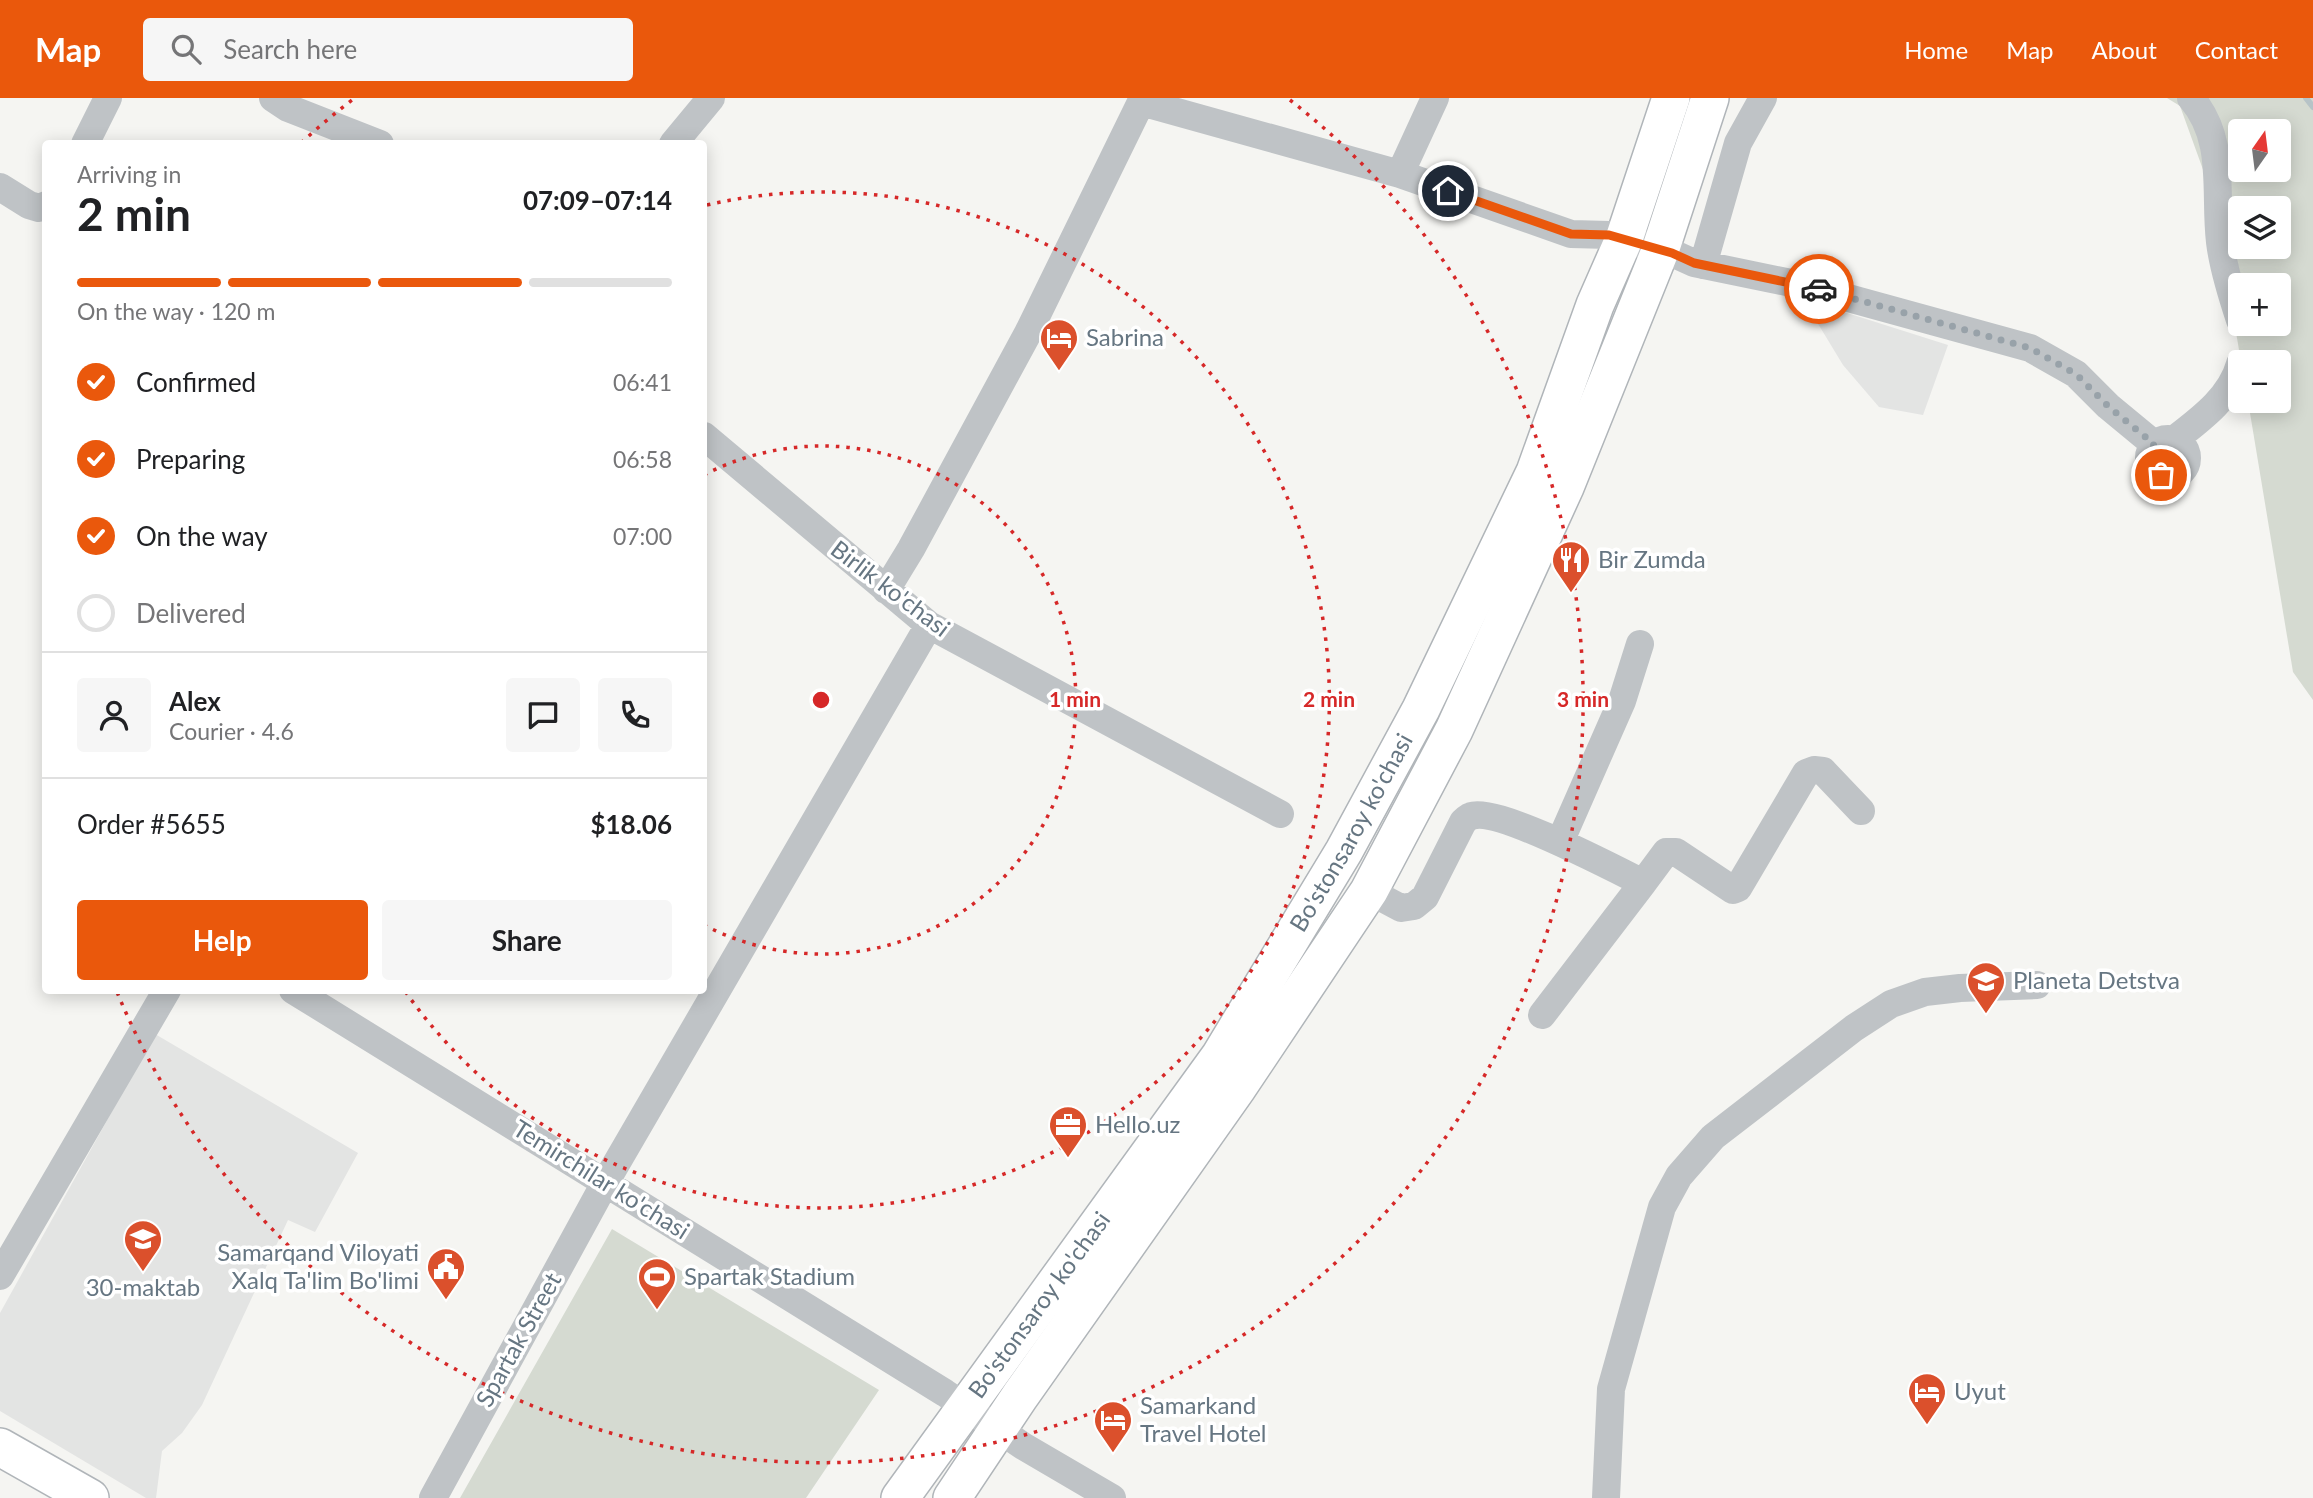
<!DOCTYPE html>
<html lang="en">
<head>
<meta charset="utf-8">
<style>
  body { margin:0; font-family:Lato,sans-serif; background:#f6f6f6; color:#202124; height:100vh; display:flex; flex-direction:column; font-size:26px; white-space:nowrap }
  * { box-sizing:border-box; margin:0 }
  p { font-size:23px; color:#757577 }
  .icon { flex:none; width:38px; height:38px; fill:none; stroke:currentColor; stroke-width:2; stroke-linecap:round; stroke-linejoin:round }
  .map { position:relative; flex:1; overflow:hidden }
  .panel { position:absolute; left:42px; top:42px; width:665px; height:854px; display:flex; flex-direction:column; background:#fff; border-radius:7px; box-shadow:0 4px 18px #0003 }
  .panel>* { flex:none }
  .needle { width:46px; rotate:14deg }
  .fabs { position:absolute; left:2228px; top:21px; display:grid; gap:14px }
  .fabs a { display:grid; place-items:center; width:63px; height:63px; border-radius:7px; background:#fff; box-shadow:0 4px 18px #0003; font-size:35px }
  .pin { position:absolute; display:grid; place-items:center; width:60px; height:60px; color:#fff; margin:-30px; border:4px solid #fff; border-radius:50%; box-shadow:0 2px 7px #0007 }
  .courier { position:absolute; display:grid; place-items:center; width:70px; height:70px; margin:-35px; border:5px solid #ea580c; border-radius:50%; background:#fff; color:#222; box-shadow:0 2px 9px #0007 }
  .overview em { font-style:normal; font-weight:700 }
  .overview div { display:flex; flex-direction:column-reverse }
  .overview { display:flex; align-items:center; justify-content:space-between; height:119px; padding:0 35px }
  h1 { font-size:46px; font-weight:700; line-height:52px }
  .bar { display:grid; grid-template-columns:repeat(4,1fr); gap:10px 7px; align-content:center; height:84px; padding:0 35px }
  .bar i { height:9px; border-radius:5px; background:#e0e0e0 }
  .bar .current { background:#ea580c }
  .bar p { grid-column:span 4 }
  .line { display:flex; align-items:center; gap:18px; padding:0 35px; border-top:2px solid #e0e0e0 }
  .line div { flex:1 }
  .round { display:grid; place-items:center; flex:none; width:74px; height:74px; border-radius:7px; background:#f6f6f6 }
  ol { padding:0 35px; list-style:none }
  li { display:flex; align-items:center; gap:21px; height:77px }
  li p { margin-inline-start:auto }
  li .icon { padding:7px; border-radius:50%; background:#ea580c; color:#fff; stroke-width:4 }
  li:last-child { color:#757577 }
  li i { width:38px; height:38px; border:4px solid #e0e0e0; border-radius:50% }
  .action { display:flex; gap:14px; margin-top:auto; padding:14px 35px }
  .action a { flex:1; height:80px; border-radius:7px; background:#ea580c; color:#fff; font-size:28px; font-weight:700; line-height:80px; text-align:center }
  .action a+a { background:#f6f6f6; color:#202124 }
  header { display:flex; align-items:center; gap:42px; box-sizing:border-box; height:98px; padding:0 35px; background:#ea580c; color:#fff }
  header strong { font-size:33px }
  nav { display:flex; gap:38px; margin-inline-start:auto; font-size:24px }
  .search { width:490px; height:63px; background:#f6f6f6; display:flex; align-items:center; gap:18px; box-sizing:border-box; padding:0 24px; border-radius:7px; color:#757577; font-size:26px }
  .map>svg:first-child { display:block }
  .built { fill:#e3e4e3 }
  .green { fill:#d5dad1; fill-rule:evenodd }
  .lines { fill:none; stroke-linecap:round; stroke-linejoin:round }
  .stream { stroke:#b7c3c7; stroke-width:6 }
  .major-casing { stroke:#b0b5b9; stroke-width:40 }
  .minor { stroke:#bfc3c6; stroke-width:28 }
  .major { stroke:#fff; stroke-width:37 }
  .done { stroke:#98a2a9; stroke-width:7; stroke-dasharray:0 12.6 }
  .route { stroke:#ea580c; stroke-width:9 }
  .ring { fill:none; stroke:#d62828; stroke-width:3.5; stroke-dasharray:3.5 7 }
  .labels { text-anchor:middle; stroke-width:7; stroke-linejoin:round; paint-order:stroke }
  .poi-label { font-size:24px; fill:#667682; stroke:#fff; text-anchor:start }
  .street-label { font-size:24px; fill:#667682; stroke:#fff }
  .centre { fill:#d62828; stroke:#fff; stroke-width:3.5 }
  .ring-label { font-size:21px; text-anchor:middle; font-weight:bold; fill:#d62828; stroke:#fff; stroke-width:7; stroke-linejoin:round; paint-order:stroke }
</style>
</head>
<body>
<header>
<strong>Map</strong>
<div class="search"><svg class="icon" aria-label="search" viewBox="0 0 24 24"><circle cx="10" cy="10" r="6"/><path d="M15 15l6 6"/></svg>Search here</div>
<nav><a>Home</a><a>Map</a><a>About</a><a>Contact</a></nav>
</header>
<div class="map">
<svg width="2313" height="1400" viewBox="0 0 2313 1400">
  <rect width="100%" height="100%" fill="#f5f5f2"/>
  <!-- built -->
  <path class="built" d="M 1803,201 L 1948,247 L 1923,317 L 1879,309 L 1843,267 Z
    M 155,936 L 358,1055 L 315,1134 L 288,1122 L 202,1307 L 182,1335 L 162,1353 L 156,1400 L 146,1400 L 0,1313 L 0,1215 Z"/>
  <!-- green -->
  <path class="green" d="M 2167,0 L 2313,0 L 2313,602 L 2293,574 L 2248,303 L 2278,303 L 2278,264 L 2241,264 L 2214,102 L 2180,8 ZM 2240,33 L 2278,33 L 2278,72 L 2240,72 ZM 2240,110 L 2278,110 L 2278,149 L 2240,149 ZM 2240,187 L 2278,187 L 2278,226 L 2240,226 Z
    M 612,1131 L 879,1292 L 806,1400 L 460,1400 Z"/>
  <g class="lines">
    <!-- stream -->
    <path class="stream" d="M 2306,0 L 2313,9"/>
    <defs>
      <g id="major">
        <path d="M 0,1349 L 90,1400"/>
        <path id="s1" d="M 900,1400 L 1220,958 L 1344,753 L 1421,611 L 1535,374 L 1595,207 L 1624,141 L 1671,0"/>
        <path d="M 952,1400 L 1020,1298 L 1238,989 L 1369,793 L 1454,632 L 1565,389 L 1660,153 L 1710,0"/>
      </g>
    </defs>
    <!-- major casing -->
    <use href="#major" class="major-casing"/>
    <!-- minor -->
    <path class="minor" d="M 273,0 L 288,10 L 380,46
      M 2191,0 C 2227,42 2214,94 2220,144 C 2223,169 2232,198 2240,222
      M 1141,4 L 1400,76 L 1571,136 L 1609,137 L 1672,155 L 1694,165 L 1801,187 L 2030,250 L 2076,276 L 2108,308 L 2154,346
      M 85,46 L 108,0
      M 673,46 L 711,0
      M 1400,76 L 1435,0
      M 0,89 L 29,107 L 39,110 L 46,107
      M 1703,167 L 1738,45 L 1763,0
      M 704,338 L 929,527 L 1280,716
      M2149 360a19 19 0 1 1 38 0a19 19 0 1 1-38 0Z
      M 2175,341 C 2201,321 2231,299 2240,266
      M 886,492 L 911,451 L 1028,235 L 1143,0
      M 1560,744 L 1622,603 L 1640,546
      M 1369,793 L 1401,810 L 1414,808 L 1425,799 L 1463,724 C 1465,722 1469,718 1471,718 C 1497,709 1615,771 1643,785 L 1666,754 L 1676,754 L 1733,792 L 1738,790 L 1806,675 L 1814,672 L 1823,673 L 1861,713
      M 293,892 L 945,1295 L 1023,1348 L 1112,1400
      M 1542,917 L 1643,785
      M 0,1178 L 167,892
      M 433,1400 L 605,1085 L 929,527
      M 1606,1400 L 1611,1291 L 1662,1109 L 1679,1078 L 1713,1039 L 1854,930 L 1891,906 L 1925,894 L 1960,890 L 2037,887"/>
    <!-- major -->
    <use href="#major" class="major"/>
  </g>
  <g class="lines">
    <!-- done -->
    <path class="done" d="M 1819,191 L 2030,250 L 2076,276 L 2108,308 L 2154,346 L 2148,360 L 2154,374 L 2161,377"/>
    <!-- route -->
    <path class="route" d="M 1448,93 L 1571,136 L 1609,137 L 1672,155 L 1694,165 L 1819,191"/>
  </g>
  <!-- distance rings -->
  <g class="ring">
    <path d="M704 377A254 254 0 1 1 704 827"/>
    <path d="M707 107A508 508 0 1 1 405 893"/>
    <path d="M301 45A762 762 0 0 1 352 2M1290 2A762 762 0 1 1 117 894"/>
  </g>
  <!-- icons -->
  <defs>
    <symbol id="hotel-pin" viewBox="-11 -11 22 30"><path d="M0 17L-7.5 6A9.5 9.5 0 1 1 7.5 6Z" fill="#db502c" stroke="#fff"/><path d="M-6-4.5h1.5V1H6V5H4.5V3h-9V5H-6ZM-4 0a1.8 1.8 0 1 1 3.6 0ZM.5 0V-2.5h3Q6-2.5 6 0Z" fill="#fff"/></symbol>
    <symbol id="restaurant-pin" viewBox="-11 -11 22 30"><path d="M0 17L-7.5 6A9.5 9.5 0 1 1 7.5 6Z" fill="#db502c" stroke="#fff"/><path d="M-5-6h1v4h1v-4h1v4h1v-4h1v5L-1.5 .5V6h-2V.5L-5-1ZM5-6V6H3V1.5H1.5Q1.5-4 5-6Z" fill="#fff"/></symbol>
    <symbol id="school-pin" viewBox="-11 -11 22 30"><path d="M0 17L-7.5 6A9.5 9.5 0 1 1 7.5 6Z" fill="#db502c" stroke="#fff"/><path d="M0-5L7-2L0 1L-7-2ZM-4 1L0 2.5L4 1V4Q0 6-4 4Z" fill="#fff"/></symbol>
    <symbol id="office-pin" viewBox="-11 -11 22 30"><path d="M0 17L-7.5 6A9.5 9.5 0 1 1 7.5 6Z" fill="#db502c" stroke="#fff"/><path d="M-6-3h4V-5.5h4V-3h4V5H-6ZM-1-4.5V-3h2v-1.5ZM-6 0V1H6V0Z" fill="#fff"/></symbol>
    <symbol id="civic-pin" viewBox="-11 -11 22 30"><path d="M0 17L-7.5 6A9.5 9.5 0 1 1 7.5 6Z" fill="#db502c" stroke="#fff"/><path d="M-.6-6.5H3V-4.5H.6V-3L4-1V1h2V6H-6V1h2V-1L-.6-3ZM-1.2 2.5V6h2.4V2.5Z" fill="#fff"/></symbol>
    <symbol id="stadium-pin" viewBox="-11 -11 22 30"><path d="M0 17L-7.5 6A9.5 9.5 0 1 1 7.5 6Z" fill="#db502c" stroke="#fff"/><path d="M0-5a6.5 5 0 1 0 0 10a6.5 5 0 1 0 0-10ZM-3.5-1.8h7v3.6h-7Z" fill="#fff"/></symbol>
  </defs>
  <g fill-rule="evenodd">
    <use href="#hotel-pin" x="1037" y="218" width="44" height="60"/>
    <use href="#restaurant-pin" x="1549" y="440" width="44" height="60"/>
    <use href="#school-pin" x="1964" y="861" width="44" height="60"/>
    <use href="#office-pin" x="1046" y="1005" width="44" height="60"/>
    <use href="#school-pin" x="121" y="1119" width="44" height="60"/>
    <use href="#civic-pin" x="424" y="1147" width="44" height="60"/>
    <use href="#stadium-pin" x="635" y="1157" width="44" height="60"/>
    <use href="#hotel-pin" x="1905" y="1272" width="44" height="60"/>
    <use href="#hotel-pin" x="1091" y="1300" width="44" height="60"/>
  </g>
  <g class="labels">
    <!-- poi labels -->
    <g class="poi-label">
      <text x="1086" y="248">Sabrina</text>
      <text x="1598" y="470">Bir Zumda</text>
      <text x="2013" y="891">Planeta Detstva</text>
      <text x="1095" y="1035">Hello.uz</text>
      <text x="419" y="1163" text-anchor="end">Samarqand Viloyati<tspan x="419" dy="28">Xalq Ta'lim Bo'limi</tspan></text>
      <text x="684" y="1187">Spartak Stadium</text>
      <text x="143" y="1198" text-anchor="middle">30-maktab</text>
      <text x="1954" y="1302">Uyut</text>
      <text x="1140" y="1316">Samarkand<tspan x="1140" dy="28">Travel Hotel</tspan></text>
    </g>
    <!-- street labels -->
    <g class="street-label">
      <text transform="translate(890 491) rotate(37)" y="8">Birlik ko'chasi</text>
      <text dy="8" stroke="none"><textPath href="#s1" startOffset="805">Bo'stonsaroy ko'chasi</textPath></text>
      <text transform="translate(601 1082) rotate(32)" y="8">Temirchilar ko'chasi</text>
      <text dy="8" stroke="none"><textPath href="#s1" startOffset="238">Bo'stonsaroy ko'chasi</textPath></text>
      <text transform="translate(519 1242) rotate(-61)" y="8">Spartak Street</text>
    </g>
  </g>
  <circle cx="821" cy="602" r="10" class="centre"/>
  <g class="ring-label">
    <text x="1075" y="609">1 min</text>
    <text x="1329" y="609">2 min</text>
    <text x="1583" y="609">3 min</text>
  </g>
</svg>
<div class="fabs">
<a><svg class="needle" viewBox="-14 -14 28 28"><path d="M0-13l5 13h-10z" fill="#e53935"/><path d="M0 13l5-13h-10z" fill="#757577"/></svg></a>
<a><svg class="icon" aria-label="layers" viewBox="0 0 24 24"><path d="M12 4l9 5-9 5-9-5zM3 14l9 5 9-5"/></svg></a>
<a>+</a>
<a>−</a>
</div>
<div class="pin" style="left:2161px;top:377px;background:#ea580c"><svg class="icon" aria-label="bag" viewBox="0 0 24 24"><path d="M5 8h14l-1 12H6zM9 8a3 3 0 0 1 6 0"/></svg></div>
<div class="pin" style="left:1448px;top:93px;background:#1f2937"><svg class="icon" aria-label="home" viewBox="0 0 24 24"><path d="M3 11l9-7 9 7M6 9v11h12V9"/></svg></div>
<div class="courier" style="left:1819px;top:191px"><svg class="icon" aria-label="car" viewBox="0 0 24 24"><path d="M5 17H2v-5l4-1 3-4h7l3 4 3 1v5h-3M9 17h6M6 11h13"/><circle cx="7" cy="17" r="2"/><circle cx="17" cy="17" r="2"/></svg></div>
<section class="panel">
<div class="overview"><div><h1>2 min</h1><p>Arriving in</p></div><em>07:09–07:14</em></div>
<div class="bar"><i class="current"></i><i class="current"></i><i class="current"></i><i></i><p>On the way · 120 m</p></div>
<ol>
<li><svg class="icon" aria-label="check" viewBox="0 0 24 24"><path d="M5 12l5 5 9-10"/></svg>Confirmed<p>06:41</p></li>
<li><svg class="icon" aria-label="check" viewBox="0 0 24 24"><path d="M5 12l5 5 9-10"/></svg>Preparing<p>06:58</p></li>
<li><svg class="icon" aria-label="check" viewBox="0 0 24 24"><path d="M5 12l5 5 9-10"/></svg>On the way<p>07:00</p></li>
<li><i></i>Delivered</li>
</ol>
<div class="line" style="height:126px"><a class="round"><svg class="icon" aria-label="person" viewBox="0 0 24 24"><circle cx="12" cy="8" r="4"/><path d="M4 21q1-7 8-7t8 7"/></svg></a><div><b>Alex</b><p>Courier · 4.6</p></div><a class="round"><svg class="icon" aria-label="chat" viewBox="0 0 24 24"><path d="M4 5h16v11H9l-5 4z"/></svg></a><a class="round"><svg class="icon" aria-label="phone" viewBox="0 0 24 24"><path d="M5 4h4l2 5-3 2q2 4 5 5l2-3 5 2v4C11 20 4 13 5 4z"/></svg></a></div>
<div class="line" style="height:91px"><div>Order #5655</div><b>$18.06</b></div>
<div class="action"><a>Help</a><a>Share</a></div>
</section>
</div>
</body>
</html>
